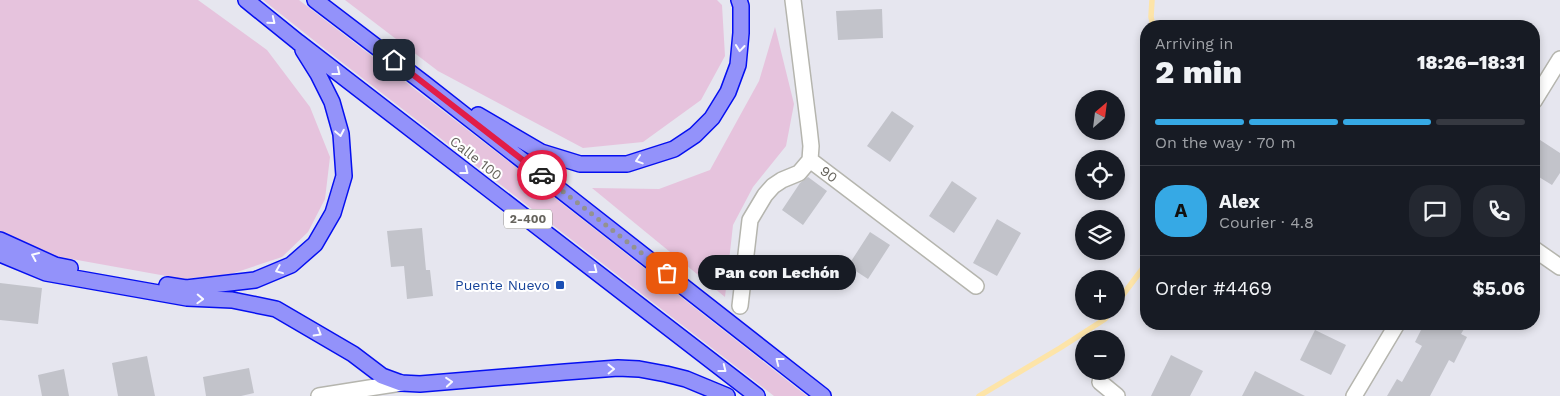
<!DOCTYPE html>
<html lang="en">
<head>
<meta charset="utf-8">
<style>
  body { margin:0; font-family:"Work Sans",sans-serif; background:#242831; color:#f1f3f6; height:100vh; display:flex; flex-direction:column; font-size:19px; white-space:nowrap }
  * { box-sizing:border-box; margin:0 }
  p { font-size:16px; color:#9ea1a6 }
  .icon { flex:none; width:28px; height:28px; fill:none; stroke:currentColor; stroke-width:2; stroke-linecap:round; stroke-linejoin:round }
  .map { position:relative; flex:1; overflow:hidden }
  .details { position:absolute; left:1140px; top:20px; width:400px; height:310px; display:flex; flex-direction:column; background:#171b24; border-radius:20px; box-shadow:0 2px 8px #0003 }
  .details>* { flex:none }
  .needle { width:32px; rotate:28deg }
  .fabs { position:absolute; left:1075px; top:90px; display:grid; gap:10px }
  .fabs a { display:grid; place-items:center; width:50px; height:50px; border-radius:50%; background:#171b24; box-shadow:0 2px 8px #0003; font-size:25px }
  .pin { position:absolute; display:grid; place-items:center; width:42px; height:42px; color:#fff; margin:-21px; border-radius:10px; box-shadow:0 2px 8px #0006 }
  .courier { position:absolute; display:grid; place-items:center; width:50px; height:50px; margin:-25px; border:4px solid #e11d48; border-radius:50%; background:#fff; color:#222; box-shadow:0 1px 6px #0007 }
  .bubble { position:absolute; height:35px; border-radius:18px; background:#171b24; box-shadow:0 2px 8px #0003; font-size:16px; font-weight:800; line-height:35px; text-align:center }
  .summary em { font-style:normal; font-weight:800 }
  .summary div { display:flex; flex-direction:column-reverse }
  .summary { display:flex; align-items:center; justify-content:space-between; height:85px; padding:0 15px }
  h1 { font-size:32px; font-weight:800; line-height:38px }
  .bar { display:grid; grid-template-columns:repeat(4,1fr); gap:8px 5px; align-content:center; height:60px; padding:0 15px }
  .bar i { height:6px; border-radius:4px; background:#363941 }
  .bar .active { background:#36a9e5 }
  .bar p { grid-column:span 4 }
  .line { display:flex; align-items:center; gap:12px; padding:0 15px; border-top:1px solid #363941 }
  .line div { flex:1 }
  .round { display:grid; place-items:center; flex:none; width:52px; height:52px; border-radius:20px; background:#242831 }
  .map>svg:first-child { display:block }
  .green { fill:#e6c3dd }
  .lines { fill:none; stroke-linecap:round; stroke-linejoin:round }
  .stream { stroke:#fde4a8; stroke-width:5.5 }
  .building { fill:#c2c3ca }
  .minor-casing { stroke:#b5b5ae; stroke-width:18 }
  .highway-casing { stroke:#0610f0; stroke-width:18 }
  .minor { stroke:#fff; stroke-width:15 }
  .highway { stroke:#9392fa; stroke-width:15 }
  .oneway { stroke:#fafaff }
  .done { stroke:#939290; stroke-width:5; stroke-dasharray:0 9 }
  .route { stroke:#e11d48; stroke-width:6 }
  .transit-dot { fill:#1a4fb4; stroke:#fff; stroke-width:2 }
  .labels { text-anchor:middle; stroke-width:4; stroke-linejoin:round; paint-order:stroke }
  .shield { fill:#fff; stroke:#94928e; stroke-width:1 }
  .shield-label { font-size:12px; font-weight:bold; fill:#66645d }
  .street-label { font-size:14px; fill:#66645d; stroke:#fff }
  .transit-label { font-size:14px; fill:#164399; stroke:#fff; text-anchor:end }
</style>
</head>
<body>
<div class="map">
<svg width="1560" height="396" viewBox="0 0 1560 396">
  <rect width="100%" height="100%" fill="#e6e6ef"/>
  <!-- green -->
  <path class="green" d="M 0,0 L 198,0 L 267,50 L 310,107 L 330,157 L 325,199 L 308,232 L 282,257 L 231,274 L 183,279 L 55,256 L 0,231 Z
    M 263,0 L 299,0 L 508,161 L 807,396 L 774,396 L 326,50 Z
    M 345,0 L 717,0 L 722,5 L 725,56 L 701,100 L 643,142 L 583,148 L 438,71 Z
    M 775,27 L 794,104 L 786,146 L 753,187 L 733,225 L 725,297 L 592,188 L 659,189 L 710,170 L 759,81 Z"/>
  <g class="lines">
    <!-- stream -->
    <path class="stream" d="M 1152,0 L 1151,17 L 1153,26
      M 1116,304 L 1146,264
      M 979,396 L 1060,348 L 1105,319 L 1111,311"/>
  </g>
  <!-- building -->
  <path class="building" d="M 882,9 L 883,38 L 838,40 L 836,11 Z
    M 892,111 L 914,126 L 890,162 L 867,146 Z
    M 1534,136 L 1560,153 L 1560,173 L 1552,185 L 1534,174 Z
    M 808,177 L 827,191 L 803,225 L 782,210 L 800,183 Z
    M 952,181 L 977,198 L 954,233 L 929,216 Z
    M 997,219 L 1021,233 L 997,276 L 973,263 Z
    M 422,228 L 426,270 L 430,270 L 433,296 L 407,299 L 404,266 L 391,267 L 387,231 Z
    M 870,232 L 890,245 L 868,279 L 848,266 Z
    M 0,283 L 42,288 L 38,324 L 0,320 Z
    M 1424,324 L 1467,324 L 1461,334 L 1467,337 L 1454,363 L 1449,360 L 1430,396 L 1387,396 L 1397,379 L 1402,382 L 1422,346 L 1415,342 Z
    M 1315,330 L 1346,345 L 1331,375 L 1300,360 Z
    M 1171,355 L 1203,371 L 1190,396 L 1151,396 Z
    M 147,356 L 155,396 L 118,396 L 112,363 Z
    M 249,368 L 254,393 L 241,396 L 206,396 L 203,377 Z
    M 64,369 L 69,396 L 42,396 L 38,375 Z
    M 1255,371 L 1305,396 L 1242,396 Z"/>
  <g class="lines">
    <defs>
      <path id="minor" d="M 793,0 L 809,128 L 811,146 L 810,160
        M 1534,101 L 1560,59
        M 810,160 L 976,286
        M 1534,249 L 1560,267
        M 740,306 L 750,220 L 765,195 L 773,186 L 782,180 L 799,173 L 810,160
        M 1100,382 L 1117,396
        M 319,396 L 401,383
        M 1354,396 L 1397,324"/>
      <path id="highway" d="M 246,0 L 298,42 L 757,396
        M 315,0 L 425,84 L 823,396
        M 478,115 L 541,152 L 580,164 L 627,164 L 674,149 L 695,135 L 712,118 L 728,92 L 738,65 L 741,33 L 741,6 L 739,0
        M 0,240 L 55,265 L 70,268
        M 0,254 L 46,273 L 187,298 L 232,300 L 276,309 L 353,354 L 382,376 L 401,383 L 420,384 L 565,372 L 618,368 L 639,369 L 666,374 L 686,379 L 727,396
        M 167,285 L 186,288 L 255,280 L 291,265 L 315,244 L 333,213 L 344,176 L 341,134 L 332,102 L 318,74 L 303,50"/>
    </defs>
    <!-- minor casing -->
    <use href="#minor" class="minor-casing"/>
    <!-- highway casing -->
    <use href="#highway" class="highway-casing"/>
    <!-- minor -->
    <use href="#minor" class="minor"/>
    <!-- highway -->
    <use href="#highway" class="highway"/>
  </g>
  <!-- one-way arrows -->
  <defs><path id="oneway-chevron" d="M-2-3.5L2.5 0L-2 3.5" fill="none" stroke-width="1.6" stroke-linecap="round" stroke-linejoin="round" transform="scale(1.25)"/></defs>
  <g class="oneway">
    <use href="#oneway-chevron" transform="translate(272 21) rotate(39)"/>
    <use href="#oneway-chevron" transform="translate(740 48) rotate(96)"/>
    <use href="#oneway-chevron" transform="translate(337 72) rotate(38)"/>
    <use href="#oneway-chevron" transform="translate(340 133) rotate(79)"/>
    <use href="#oneway-chevron" transform="translate(639 160) rotate(162)"/>
    <use href="#oneway-chevron" transform="translate(465 171) rotate(38)"/>
    <use href="#oneway-chevron" transform="translate(35 256) rotate(-156)"/>
    <use href="#oneway-chevron" transform="translate(279 270) rotate(158)"/>
    <use href="#oneway-chevron" transform="translate(594 270) rotate(38)"/>
    <use href="#oneway-chevron" transform="translate(200 299) rotate(2)"/>
    <use href="#oneway-chevron" transform="translate(318 333) rotate(30)"/>
    <use href="#oneway-chevron" transform="translate(779 361) rotate(-142)"/>
    <use href="#oneway-chevron" transform="translate(611 369) rotate(-1)"/>
    <use href="#oneway-chevron" transform="translate(723 369) rotate(38)"/>
    <use href="#oneway-chevron" transform="translate(449 382) rotate(-5)"/>
  </g>
  <g class="lines">
    <!-- done -->
    <path class="done" d="M 542,175 L 667,273"/>
    <!-- route -->
    <path class="route" d="M 394,60 L 542,175"/>
  </g>
  <!-- markers -->
  <rect class="transit-dot" x="555" y="280" width="10" height="10" rx="2.5"/>
  <g class="labels">
    <!-- shield labels -->
    <rect class="shield" x="504" y="209.5" width="48" height="19" rx="4"/>
    <g class="shield-label">
      <text x="528" y="223">2-400</text>
    </g>
    <!-- street labels -->
    <g class="street-label">
      <text transform="translate(476 158) rotate(38)" y="5">Calle 100</text>
      <text transform="translate(829 174) rotate(37)" y="5">90</text>
    </g>
    <!-- transit labels -->
    <g class="transit-label">
      <text x="550" y="290">Puente Nuevo</text>
    </g>
  </g>
</svg>
<div class="fabs">
<a><svg class="needle" viewBox="-14 -14 28 28"><path d="M0-13l5 13h-10z" fill="#e53935"/><path d="M0 13l5-13h-10z" fill="#9ea1a6"/></svg></a>
<a><svg class="icon" aria-label="locate" viewBox="0 0 24 24"><circle cx="12" cy="12" r="6"/><path d="M12 2v4M12 18v4M2 12h4M18 12h4"/></svg></a>
<a><svg class="icon" aria-label="layers" viewBox="0 0 24 24"><path d="M12 4l9 5-9 5-9-5zM3 14l9 5 9-5"/></svg></a>
<a>+</a>
<a>−</a>
</div>
<div class="pin" style="left:667px;top:273px;background:#ea580c"><svg class="icon" aria-label="bag" viewBox="0 0 24 24"><path d="M5 8h14l-1 12H6zM9 8a3 3 0 0 1 6 0"/></svg></div>
<div class="pin" style="left:394px;top:60px;background:#1f2937"><svg class="icon" aria-label="home" viewBox="0 0 24 24"><path d="M3 11l9-7 9 7M6 9v11h12V9"/></svg></div>
<div class="courier" style="left:542px;top:175px"><svg class="icon" aria-label="car" viewBox="0 0 24 24"><path d="M5 17H2v-5l4-1 3-4h7l3 4 3 1v5h-3M9 17h6M6 11h13"/><circle cx="7" cy="17" r="2"/><circle cx="17" cy="17" r="2"/></svg></div>
<div class="bubble" style="left:698px;top:255px;width:158px">Pan con Lechón</div>
<section class="details">
<div class="summary"><div><h1>2 min</h1><p>Arriving in</p></div><em>18:26–18:31</em></div>
<div class="bar"><i class="active"></i><i class="active"></i><i class="active"></i><i></i><p>On the way · 70 m</p></div>
<div class="line" style="height:90px"><b class="round" style="background:#36a9e5;color:#111">A</b><div><b>Alex</b><p>Courier · 4.8</p></div><a class="round"><svg class="icon" aria-label="chat" viewBox="0 0 24 24"><path d="M4 5h16v11H9l-5 4z"/></svg></a><a class="round"><svg class="icon" aria-label="phone" viewBox="0 0 24 24"><path d="M5 4h4l2 5-3 2q2 4 5 5l2-3 5 2v4C11 20 4 13 5 4z"/></svg></a></div>
<div class="line" style="height:65px"><div>Order #4469</div><b>$5.06</b></div>
</section>
</div>
</body>
</html>
